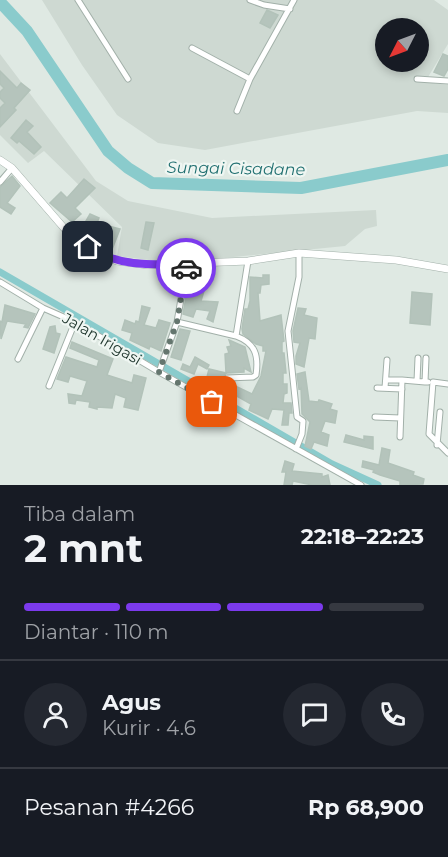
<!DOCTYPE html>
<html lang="id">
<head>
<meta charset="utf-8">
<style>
  body { margin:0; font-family:Montserrat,sans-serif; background:#242831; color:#f1f3f6; height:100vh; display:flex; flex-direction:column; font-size:22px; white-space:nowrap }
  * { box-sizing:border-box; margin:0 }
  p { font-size:20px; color:#9ea1a6 }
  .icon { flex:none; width:33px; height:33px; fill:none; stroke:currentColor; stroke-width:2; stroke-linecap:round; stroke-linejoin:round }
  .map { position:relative; height:485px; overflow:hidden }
  .panel { display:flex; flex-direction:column; background:#171b24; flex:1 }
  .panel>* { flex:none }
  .needle { width:39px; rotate:228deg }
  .controls { position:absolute; left:375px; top:18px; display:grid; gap:12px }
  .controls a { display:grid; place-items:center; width:54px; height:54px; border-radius:50%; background:#171b24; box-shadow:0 3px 9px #0003; font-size:30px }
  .pin { position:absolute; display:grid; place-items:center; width:51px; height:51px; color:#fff; margin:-26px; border-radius:12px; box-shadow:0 3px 9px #0006 }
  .courier { position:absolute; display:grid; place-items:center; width:60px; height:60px; margin:-30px; border:4px solid #7c3aed; border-radius:50%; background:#fff; color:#222; box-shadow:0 2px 8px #0007 }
  .headline em { font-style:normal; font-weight:700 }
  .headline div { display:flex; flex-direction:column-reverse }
  .headline { display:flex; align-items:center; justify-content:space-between; height:102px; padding:0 24px }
  h1 { font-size:39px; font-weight:700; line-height:45px }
  .bar { display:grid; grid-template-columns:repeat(4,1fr); gap:9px 6px; align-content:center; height:72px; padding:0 24px }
  .bar i { height:8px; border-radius:4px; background:#363941 }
  .bar .selected { background:#7c3aed }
  .bar p { grid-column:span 4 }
  .line { display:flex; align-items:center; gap:15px; padding:0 24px; border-top:2px solid #363941 }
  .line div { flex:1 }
  .round { display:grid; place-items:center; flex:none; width:63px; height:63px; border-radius:32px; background:#242831 }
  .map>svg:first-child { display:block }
  .built { fill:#ced9d2; fill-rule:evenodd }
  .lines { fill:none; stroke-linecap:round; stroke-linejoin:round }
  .canal { stroke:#8acbcc; stroke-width:7 }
  .river { stroke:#8acbcc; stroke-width:12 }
  .building { fill:#b5c4bc; stroke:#b2c2b9; stroke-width:1.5 }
  .minor-casing { stroke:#a2b0a9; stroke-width:7 }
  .tertiary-casing { stroke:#a2b0a9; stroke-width:8 }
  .minor { stroke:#fff; stroke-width:5 }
  .tertiary { stroke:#fff; stroke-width:7 }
  .done { stroke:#64766e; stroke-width:6; stroke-dasharray:0 10.8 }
  .route { stroke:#7c3aed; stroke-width:8 }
  .labels { text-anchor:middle; stroke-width:4.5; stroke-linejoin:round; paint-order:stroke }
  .street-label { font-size:15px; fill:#21382f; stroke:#eff6f2 }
  .water-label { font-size:16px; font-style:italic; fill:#206f70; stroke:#eff6f2 }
</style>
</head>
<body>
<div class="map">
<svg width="448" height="485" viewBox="0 0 448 485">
  <rect width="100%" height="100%" fill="#dfe9e3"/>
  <!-- built -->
  <path class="built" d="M 42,0 L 434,0 L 448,10 L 448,44 L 425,82 L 448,85 L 448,113 L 417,111 L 205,150 L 158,143 L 117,115 L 82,65 ZM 386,28 L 418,28 L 418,62 L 386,62 Z
    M 0,54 L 96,181 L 128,201 L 212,218 L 376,210 L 377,226 L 365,229 L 345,246 L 173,263 L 117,256 L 122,227 L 44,151 L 28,163 L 0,135 Z"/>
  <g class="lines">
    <!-- canal -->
    <path class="canal" d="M 0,272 L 332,464 L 378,485"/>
    <!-- river -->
    <path class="river" d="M 0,2 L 27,31 L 108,151 L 128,168 L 152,183 L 301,188 L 448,160"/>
  </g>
  <!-- building -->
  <path class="building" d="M 267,10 L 278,15 L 270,28 L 260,23 Z
    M 443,54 L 448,56 L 448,69 L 444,76 L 434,72 Z
    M 0,71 L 17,88 L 21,83 L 30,90 L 14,108 L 16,110 L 0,127 L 0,108 L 5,103 L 0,98 L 0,92 L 4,88 L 0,84 Z
    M 26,120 L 33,126 L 27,132 L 41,147 L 34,154 L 19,141 L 17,143 L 11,138 Z
    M 12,176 L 20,186 L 7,203 L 15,208 L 11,214 L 0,207 L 0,187 Z
    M 84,179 L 95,188 L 75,208 L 81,214 L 72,222 L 50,203 L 61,192 L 67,198 Z
    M 90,214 L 99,218 L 97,223 L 120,229 L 111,252 L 105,249 L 109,239 L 105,235 L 93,232 L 92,233 L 82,228 Z
    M 146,222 L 154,223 L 148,250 L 141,248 Z
    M 263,275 L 269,275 L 269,284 L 261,285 L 260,293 L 258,293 L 260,321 L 281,315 L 284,341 L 282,342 L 282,353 L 284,353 L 286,373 L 283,373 L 283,384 L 287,384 L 287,393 L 284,394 L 283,403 L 291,403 L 292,413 L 289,413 L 288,425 L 282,425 L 284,410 L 272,409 L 268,419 L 249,410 L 251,404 L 235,395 L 230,404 L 222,400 L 229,383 L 252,394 L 261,376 L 266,351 L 263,351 L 263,346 L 256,344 L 243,334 L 242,329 L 245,309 L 248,309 L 250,301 L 250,277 L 263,278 Z
    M 189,280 L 206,284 L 201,301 L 218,302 L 213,322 L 207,319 L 210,311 L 196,309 L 193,317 L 183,314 Z
    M 412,292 L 432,294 L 430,325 L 410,323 Z
    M 5,305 L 35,314 L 28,328 L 24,327 L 26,324 L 7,321 L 1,339 L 0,321 L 2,322 Z
    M 142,306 L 150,308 L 144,325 L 156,328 L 159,320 L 170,323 L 161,351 L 150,346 L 149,349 L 130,340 L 132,333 L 122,330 L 125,320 L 135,324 L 136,321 L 139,322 Z
    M 298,308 L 306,309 L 304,315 L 317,318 L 315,339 L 309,338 L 304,367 L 296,364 L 296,356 L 300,343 L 294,342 L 293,331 Z
    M 55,326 L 56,333 L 60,334 L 54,353 L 43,349 L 50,327 Z
    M 180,329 L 190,331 L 181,360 L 171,357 Z
    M 229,340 L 245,347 L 251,372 L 244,368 L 244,372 L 226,373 L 215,388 L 205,385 L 209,369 L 226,373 L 225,354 L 229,353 L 227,347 L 231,346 Z
    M 72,342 L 113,359 L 107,375 L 132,383 L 134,375 L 146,378 L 138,410 L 124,407 L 126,398 L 115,394 L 112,408 L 97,407 L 97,409 L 89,407 L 90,402 L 76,400 L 75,404 L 69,403 L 68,394 L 82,396 L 87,381 L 70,376 L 68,382 L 57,379 L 66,357 L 97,367 L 99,360 L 70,348 Z
    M 195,357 L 209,365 L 207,369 L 198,364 L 194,374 L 181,369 L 183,364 L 190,367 Z
    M 305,372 L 309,401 L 318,402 L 319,400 L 332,404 L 330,409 L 337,411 L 335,423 L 325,421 L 321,432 L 329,435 L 327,446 L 314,442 L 311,449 L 305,446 L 310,422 L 302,414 L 301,388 L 299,389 L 297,374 Z
    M 346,435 L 364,440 L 364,436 L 373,437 L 373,449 L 344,442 Z
    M 382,448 L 390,450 L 388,463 L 414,472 L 413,475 L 424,479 L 423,484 L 400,485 L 400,481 L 380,475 L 373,472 L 374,470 L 362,467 L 363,461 L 379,465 Z
    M 285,461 L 294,464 L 292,471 L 322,474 L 322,477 L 328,475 L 330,485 L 312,485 L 293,481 L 292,485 L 284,485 L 286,472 L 282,472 Z"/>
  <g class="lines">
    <defs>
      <path id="minor" d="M 78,0 L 128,79
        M 250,0 L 264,5 L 290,9
        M 192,48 L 250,79
        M 417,79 L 448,81
        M 237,111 L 250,79 L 294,0
        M 0,182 L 12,168
        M 0,282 L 43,308 L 75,322 L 159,372 L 361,485
        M 177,322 L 236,336
        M 426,358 L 425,382 L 428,382
        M 18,359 L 43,308
        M 159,372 L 177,322 L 187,264
        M 386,380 L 402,380
        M 417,381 L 418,358
        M 448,384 L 433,382 L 429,434 L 448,453
        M 49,386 L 75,322
        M 377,388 L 402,389
        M 385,388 L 387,360
        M 212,402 L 227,378 L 253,377 L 256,375 C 259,355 255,343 236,336 L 248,261
        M 375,417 L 400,418
        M 400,437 L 402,380 L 425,382
        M 437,445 L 440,412
        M 296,449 L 302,434 L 303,421 L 297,417 L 288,331 L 299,277 L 299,253"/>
      <path id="tertiary" d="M 0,160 L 12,168 L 64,228 L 96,252 L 117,261 L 148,265 L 248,261 L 299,253 L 396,260 L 448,269"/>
    </defs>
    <!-- minor casing -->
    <use href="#minor" class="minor-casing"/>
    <!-- tertiary casing -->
    <use href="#tertiary" class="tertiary-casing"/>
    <!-- minor -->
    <use href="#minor" class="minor"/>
    <!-- tertiary -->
    <use href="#tertiary" class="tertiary"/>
  </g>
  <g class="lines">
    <!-- done -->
    <path class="done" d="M 186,268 L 177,322 L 159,372 L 212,402"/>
    <!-- route -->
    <path class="route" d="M 88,247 C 119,267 151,265 187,264 L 186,268"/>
  </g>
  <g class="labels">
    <!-- street labels -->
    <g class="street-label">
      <text transform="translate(102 339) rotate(30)" y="5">Jalan Irigasi</text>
    </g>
    <!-- water labels -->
    <g class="water-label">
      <text transform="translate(236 168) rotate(1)" y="6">Sungai Cisadane</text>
    </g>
  </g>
</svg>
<div class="controls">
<a><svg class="needle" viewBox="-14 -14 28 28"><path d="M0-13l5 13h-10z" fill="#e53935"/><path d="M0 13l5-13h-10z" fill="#9ea1a6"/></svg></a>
</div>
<div class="pin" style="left:212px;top:402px;background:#ea580c"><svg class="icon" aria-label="bag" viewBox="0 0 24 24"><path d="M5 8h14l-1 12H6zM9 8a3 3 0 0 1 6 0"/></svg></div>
<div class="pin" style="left:88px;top:247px;background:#1f2937"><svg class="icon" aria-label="home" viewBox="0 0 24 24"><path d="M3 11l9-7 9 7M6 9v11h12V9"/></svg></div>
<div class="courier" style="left:186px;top:268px"><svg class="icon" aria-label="car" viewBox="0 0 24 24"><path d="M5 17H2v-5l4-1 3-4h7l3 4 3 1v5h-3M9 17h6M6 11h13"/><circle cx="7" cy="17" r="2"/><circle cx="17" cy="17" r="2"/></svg></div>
</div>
<section class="panel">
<div class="headline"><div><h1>2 mnt</h1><p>Tiba dalam</p></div><em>22:18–22:23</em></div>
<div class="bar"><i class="selected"></i><i class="selected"></i><i class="selected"></i><i></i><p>Diantar · 110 m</p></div>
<div class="line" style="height:108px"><a class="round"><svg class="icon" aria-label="person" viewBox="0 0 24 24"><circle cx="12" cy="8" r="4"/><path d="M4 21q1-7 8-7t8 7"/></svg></a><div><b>Agus</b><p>Kurir · 4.6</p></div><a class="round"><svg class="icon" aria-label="chat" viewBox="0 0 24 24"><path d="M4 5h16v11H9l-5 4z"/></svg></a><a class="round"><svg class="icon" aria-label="phone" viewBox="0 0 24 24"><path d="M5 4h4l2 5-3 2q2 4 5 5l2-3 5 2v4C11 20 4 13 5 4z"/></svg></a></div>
<div class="line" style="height:78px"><div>Pesanan #4266</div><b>Rp 68,900</b></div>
</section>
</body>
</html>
